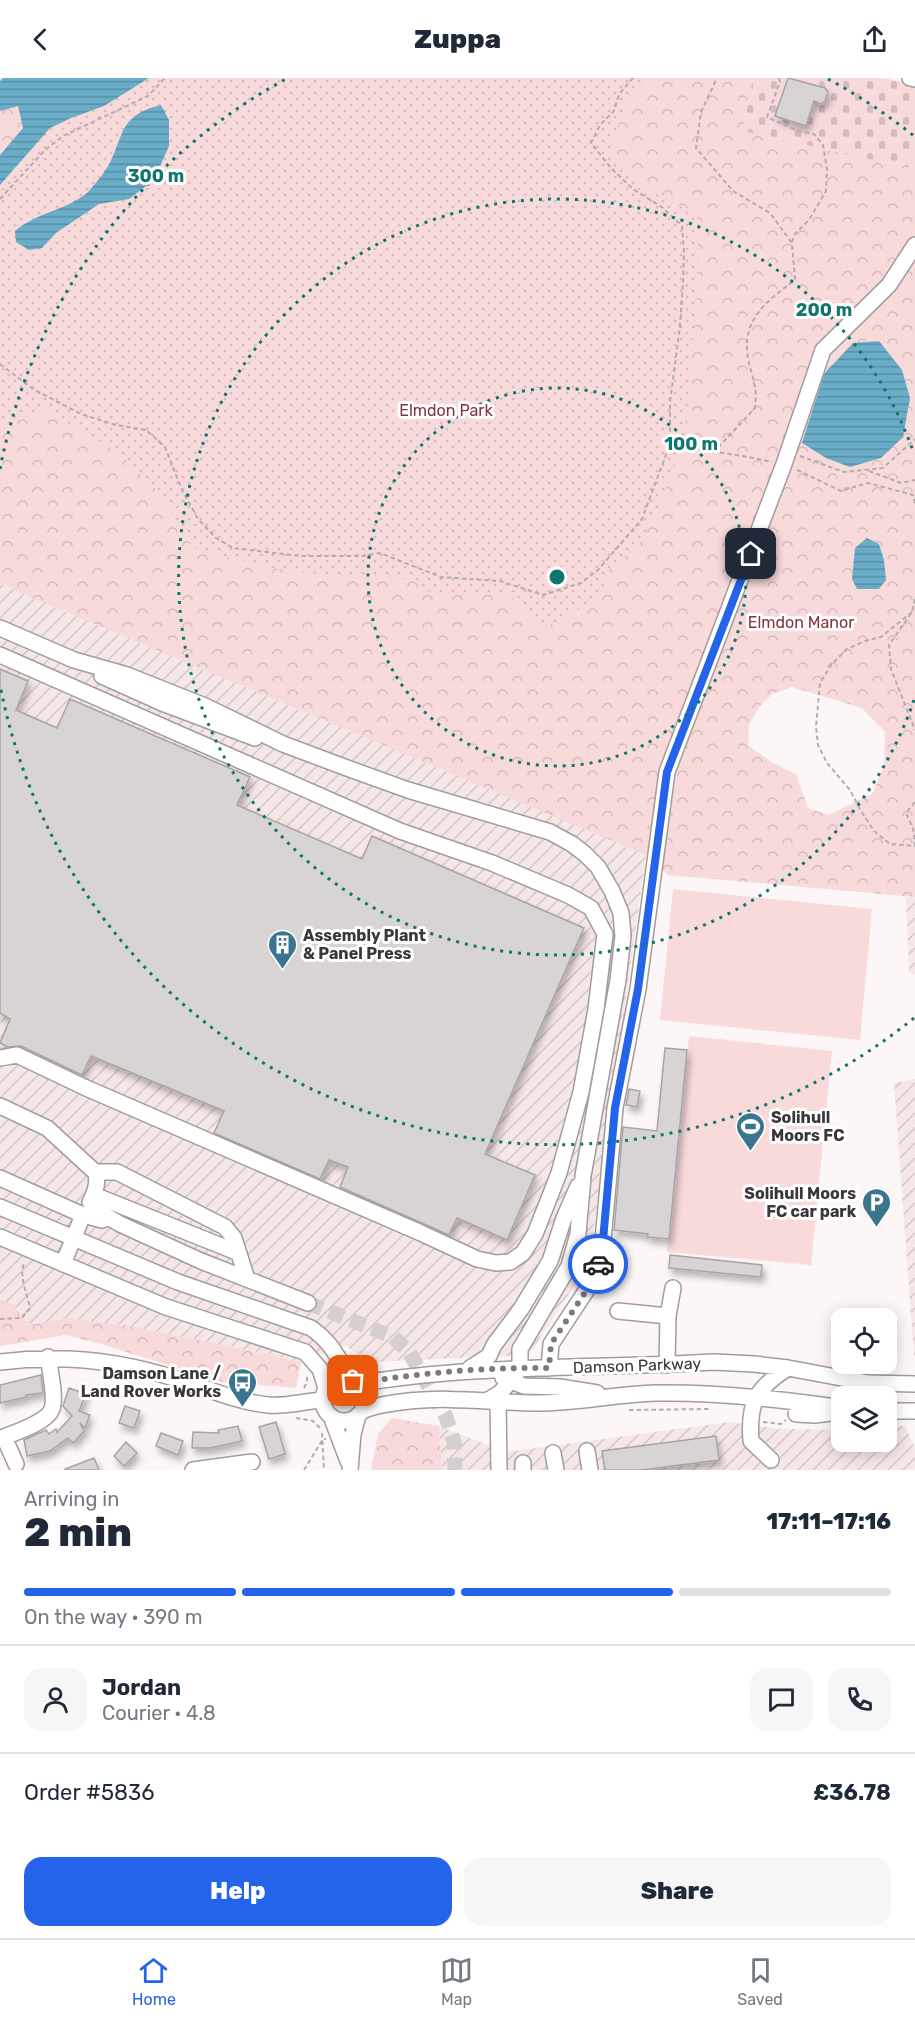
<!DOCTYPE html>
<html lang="en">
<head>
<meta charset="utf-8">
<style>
  body { margin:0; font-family:Rubik,sans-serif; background:#f6f6f7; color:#1f2937; height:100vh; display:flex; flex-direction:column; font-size:22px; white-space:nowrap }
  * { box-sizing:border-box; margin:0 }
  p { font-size:20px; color:#747a83 }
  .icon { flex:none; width:33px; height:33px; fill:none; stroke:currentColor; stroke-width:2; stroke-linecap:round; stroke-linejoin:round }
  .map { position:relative; height:1392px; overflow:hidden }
  .details { display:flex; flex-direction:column; background:#fff; flex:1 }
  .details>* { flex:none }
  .controls { position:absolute; left:831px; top:1230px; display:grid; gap:12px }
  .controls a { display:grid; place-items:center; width:66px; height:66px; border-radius:12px; background:#fff; box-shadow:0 3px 15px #0003; font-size:30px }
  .pin { position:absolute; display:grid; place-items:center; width:51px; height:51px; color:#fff; margin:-26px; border-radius:12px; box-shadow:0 3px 9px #0006 }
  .courier { position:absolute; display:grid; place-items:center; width:60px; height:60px; margin:-30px; border:4px solid #2563eb; border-radius:50%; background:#fff; color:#222; box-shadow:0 2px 8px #0007 }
  .overview em { font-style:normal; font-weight:800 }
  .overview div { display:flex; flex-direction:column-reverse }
  .overview { display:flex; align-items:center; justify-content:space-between; height:102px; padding:0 24px }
  h1 { font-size:39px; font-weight:800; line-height:45px }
  .bar { display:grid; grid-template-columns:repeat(4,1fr); gap:9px 6px; align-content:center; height:72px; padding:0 24px }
  .bar i { height:8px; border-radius:4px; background:#e0e1e3 }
  .bar .current { background:#2563eb }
  .bar p { grid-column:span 4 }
  .line { display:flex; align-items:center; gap:15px; padding:0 24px; border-top:2px solid #e0e1e3 }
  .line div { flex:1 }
  .round { display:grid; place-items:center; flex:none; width:63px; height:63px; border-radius:18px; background:#f6f6f7 }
  .action { display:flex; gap:12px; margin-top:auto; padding:12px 24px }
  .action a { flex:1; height:69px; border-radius:18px; background:#2563eb; color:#fff; font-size:24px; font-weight:800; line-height:69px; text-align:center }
  .action a+a { background:#f6f6f7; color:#1f2937 }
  header { display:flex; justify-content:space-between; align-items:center; height:78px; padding:0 24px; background:#fff; font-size:27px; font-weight:800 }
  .tab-bar { display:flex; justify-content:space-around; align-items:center; height:84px; border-top:2px solid #e0e1e3; background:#fff; font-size:16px; color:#747a83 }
  .tab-bar a { display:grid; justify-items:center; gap:3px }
  .tab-bar .current { color:#2563eb }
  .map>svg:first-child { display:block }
  .industrial { fill:url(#industrial-furrows) }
  .grass { fill:url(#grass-dots) }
  .forest { fill:url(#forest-crowns); fill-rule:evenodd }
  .cemetery { fill:url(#cemetery-stones) }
  .pitch { fill:#f8dadb }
  .water { fill:url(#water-rules) }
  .building { fill:#d9d4d4; stroke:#a9a4a4; stroke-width:1.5; filter:url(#shadow) }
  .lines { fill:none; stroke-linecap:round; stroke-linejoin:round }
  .minor-tunnel { stroke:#d5d0d0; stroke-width:15; stroke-dasharray:15 8; stroke-linecap:butt }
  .minor-casing { stroke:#a29c9c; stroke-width:18 }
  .path { stroke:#b2aeae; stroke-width:2; stroke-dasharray:4.5 3; stroke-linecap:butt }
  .minor { stroke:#fff; stroke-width:15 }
  .done { stroke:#7d7a7a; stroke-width:6; stroke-dasharray:0 10.8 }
  .route { stroke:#2563eb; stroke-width:8 }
  .ring { fill:none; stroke:#0f766e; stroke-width:3; stroke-dasharray:3 6 }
  .labels { text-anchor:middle; stroke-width:6; stroke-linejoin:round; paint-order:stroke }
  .park-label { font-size:16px; fill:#83343f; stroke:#fff }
  .poi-label { font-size:16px; font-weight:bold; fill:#393737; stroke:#fff; text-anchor:start }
  .street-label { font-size:16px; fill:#393737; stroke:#fff }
  .centre { fill:#0f766e; stroke:#fff; stroke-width:3 }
  .ring-label { font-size:18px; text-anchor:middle; font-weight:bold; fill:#0f766e; stroke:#fff; stroke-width:6; stroke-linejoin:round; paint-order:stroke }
</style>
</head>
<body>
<header><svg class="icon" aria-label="back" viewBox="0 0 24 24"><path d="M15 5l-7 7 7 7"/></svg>Zuppa<svg class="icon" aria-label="share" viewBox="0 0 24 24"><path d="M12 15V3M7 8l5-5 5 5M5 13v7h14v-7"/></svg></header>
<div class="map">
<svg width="915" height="1392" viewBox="0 0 915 1392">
  <defs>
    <pattern id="industrial-furrows" width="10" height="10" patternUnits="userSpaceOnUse" patternTransform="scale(1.5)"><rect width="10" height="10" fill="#f6e7e7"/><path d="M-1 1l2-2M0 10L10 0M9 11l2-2" fill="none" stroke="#d4c7c7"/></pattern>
    <pattern id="grass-dots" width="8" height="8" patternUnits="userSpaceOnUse" patternTransform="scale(1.5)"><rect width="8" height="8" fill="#f8dadb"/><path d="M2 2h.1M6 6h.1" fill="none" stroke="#d5bcbd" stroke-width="1.8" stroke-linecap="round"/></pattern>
    <pattern id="forest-crowns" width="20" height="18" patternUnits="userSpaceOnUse" patternTransform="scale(1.5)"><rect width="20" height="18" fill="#f8dadb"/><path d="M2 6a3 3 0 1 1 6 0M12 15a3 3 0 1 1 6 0" fill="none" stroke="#d5bcbd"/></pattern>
    <pattern id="cemetery-stones" width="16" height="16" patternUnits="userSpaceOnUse" patternTransform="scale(1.5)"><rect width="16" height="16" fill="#f8dadb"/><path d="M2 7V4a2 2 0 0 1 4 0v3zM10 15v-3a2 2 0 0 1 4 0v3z" fill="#d5bcbd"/></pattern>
    <pattern id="water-rules" width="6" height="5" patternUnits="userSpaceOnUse" patternTransform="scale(1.5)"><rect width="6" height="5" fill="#6aadc9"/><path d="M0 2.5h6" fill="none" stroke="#588ea4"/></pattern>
    <filter id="shadow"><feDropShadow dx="3" dy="5.5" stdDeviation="3" flood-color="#0004"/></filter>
  </defs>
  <rect width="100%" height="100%" fill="#fcf6f6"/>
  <!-- industrial -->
  <path class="industrial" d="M 0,505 L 23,516 L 646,777 L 593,1156 L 582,1196 L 529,1277 L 371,1284 L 346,1268 L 301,1284 L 229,1268 L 129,1248 L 69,1240 L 0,1252 Z
    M 915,819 L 915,897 L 909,894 L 906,820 Z
    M 915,1001 L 915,1278 L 914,1278 L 894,1005 Z
    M 729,1344 L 780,1351 L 841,1352 L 842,1364 L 886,1364 L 887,1349 L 905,1348 L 915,1370 L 915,1392 L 442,1392 L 439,1348 L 506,1374 Z"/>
  <!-- grass -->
  <path class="grass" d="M 0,0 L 753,0 L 743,53 L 915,91 L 817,271 L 646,777 L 23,516 L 0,505 Z"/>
  <!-- forest -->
  <path class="forest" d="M 649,0 L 753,0 L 743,53 L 915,91 L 915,819 L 668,797 L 646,777 L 23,516 L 0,505 L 0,344 L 3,347 L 45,332 L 116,373 L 161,416 L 192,470 L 290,494 L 412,501 L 435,517 L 507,515 L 543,551 L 600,519 L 607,494 L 643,462 L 673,395 L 687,335 L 699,192 L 697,137 L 641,108 L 610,75 L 624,29 ZM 792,609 L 862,630 L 885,654 L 884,687 L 873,715 L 829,737 L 808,730 L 796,696 L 771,684 L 748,667 L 749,646 L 761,627 L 772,616 Z
    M 18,28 L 23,50 L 0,77 L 0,33 Z
    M 0,1222 L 14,1227 L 22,1240 L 32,1246 L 69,1240 L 129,1248 L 229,1268 L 301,1284 L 296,1310 L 222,1304 L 101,1266 L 66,1257 L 0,1268 Z
    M 392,1340 L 439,1348 L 442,1392 L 371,1392 L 378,1356 Z"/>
  <!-- cemetery -->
  <path class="cemetery" d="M 753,0 L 885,0 L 915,7 L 915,91 L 743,53 Z"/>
  <!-- pitch -->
  <path class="pitch" d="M 673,811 L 872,831 L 860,962 L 660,942 Z
    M 689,958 L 832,973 L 811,1187 L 667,1174 Z"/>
  <!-- water -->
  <path class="water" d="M 3,0 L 149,0 L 104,28 L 71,40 L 50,50 L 0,107 L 0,77 L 23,50 L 18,28 L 0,33 L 0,3 Z
    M 161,27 L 169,42 L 169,68 L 154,102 L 129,121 L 99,126 L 56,155 L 42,170 L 29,172 L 16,164 L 15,153 C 37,134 68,132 88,114 C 92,110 96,104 100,100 C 127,67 111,39 161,27 Z
    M 879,263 L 902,292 L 910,320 L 903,359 L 881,380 L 850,389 L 826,380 L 802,365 L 824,296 L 853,265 Z
    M 867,460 L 879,466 L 884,482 L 886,502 L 879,511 L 857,511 L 852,501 L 855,470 Z"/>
  <!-- building -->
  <path class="building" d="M 788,0 L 825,10 L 828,14 L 825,23 L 821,26 L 814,23 L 806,48 L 775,38 Z
    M 0,591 L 28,603 L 16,632 L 57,650 L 70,621 L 250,699 L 237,727 L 362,781 L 372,758 L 584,850 L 485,1076 L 535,1097 L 507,1162 L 457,1140 L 449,1157 L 340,1109 L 348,1089 L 329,1082 L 320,1101 L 214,1055 L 224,1033 L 91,978 L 82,997 L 21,968 L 8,969 L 0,965 L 10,941 L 0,935 Z
    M 665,970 L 687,972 L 669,1161 L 647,1159 L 648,1156 L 614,1152 L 623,1049 L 657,1053 Z
    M 629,1011 L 640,1013 L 637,1029 L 626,1027 Z
    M 670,1177 L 762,1187 L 761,1199 L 669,1190 Z
    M 41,1297 L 43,1315 L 26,1317 L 26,1319 L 0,1325 L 0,1307 Z
    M 69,1310 L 86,1316 L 79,1333 L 90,1337 L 85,1350 L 80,1345 L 84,1353 L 73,1365 L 68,1360 L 50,1373 L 27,1378 L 24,1362 L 46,1352 L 49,1356 L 56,1351 L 57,1354 L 72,1338 L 63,1328 Z
    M 125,1328 L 140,1333 L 134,1350 L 119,1345 Z
    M 276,1344 L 285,1376 L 269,1381 L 259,1349 Z
    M 238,1348 L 242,1363 L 210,1370 L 192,1370 L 193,1354 L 219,1355 L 218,1352 Z
    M 161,1355 L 183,1363 L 178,1377 L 156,1368 Z
    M 716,1358 L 719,1382 L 642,1392 L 605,1392 L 602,1373 Z
    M 126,1364 L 137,1375 L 124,1388 L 114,1378 Z
    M 94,1380 L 99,1392 L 65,1392 L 65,1391 Z"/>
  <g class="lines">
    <!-- minor-tunnel -->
    <path class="minor-tunnel" d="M 308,1225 L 393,1259 L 409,1274 L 446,1339 L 454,1363 L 455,1392"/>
    <defs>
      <path id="minor" d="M 910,0 L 915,1
        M 0,550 L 74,582 L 127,597 L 205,628 L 283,666 L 347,690 L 408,712 L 550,754 L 572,766 L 585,776 L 598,789 L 612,813 L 621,835 L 623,858 L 618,902 L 583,1098 L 578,1156 L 569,1188 L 520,1271 L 520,1289 L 515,1298 L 500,1315 L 488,1322
        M 0,577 L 400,753 L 492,785 L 568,817 L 591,830 L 605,856 L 596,931 L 581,1014 L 559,1095 L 535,1156 L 523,1175 L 510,1184 L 496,1185 L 477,1181 L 421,1155 L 84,1009 L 17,977 L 0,980
        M 102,598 L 162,625 L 255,660
        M 0,1028 L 47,1050 L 95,1094 C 99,1104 95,1115 90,1124 L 92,1130 L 120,1146 L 201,1183 L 308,1225
        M 95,1094 L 117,1094 L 225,1149 L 234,1160 L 247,1201
        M 0,1100 L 83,1137 L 102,1142
        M 94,1117 L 239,1175
        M 0,1129 L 178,1204 L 311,1250 C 335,1267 337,1281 353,1303
        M 0,1159 L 166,1229 L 305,1274 L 320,1291 L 326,1310
        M 63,1186 L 83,1137
        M 618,1233 L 668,1238
        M 0,1284 C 62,1276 121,1282 180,1302 C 209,1311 238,1324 268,1327 C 287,1329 304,1323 323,1322
        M 667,1287 L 668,1238 L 673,1210
        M 470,1290 L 489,1278 L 494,1267 L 521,1231 L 550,1183 L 564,1140 L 578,1108
        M 549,1290 L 551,1266 L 588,1210 L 596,1193 L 602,1173 L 615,1030 L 638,911 L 667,694 L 784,386 L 823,272 L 889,207 L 915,167
        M 503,1300 L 524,1308 L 560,1309 L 597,1315
        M323 1322a21 21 0 1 1 42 0a21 21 0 1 1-42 0Z
        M 357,1306 C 476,1286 595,1291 714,1284 L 754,1286 L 788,1290 L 868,1305 L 915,1306
        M 498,1322 L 499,1392
        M 362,1333 C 375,1327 387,1326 401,1324 C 447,1318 488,1324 533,1325 C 574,1326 614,1316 656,1315 C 717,1314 780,1321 842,1330
        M 886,1333 L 915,1333
        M 796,1336 L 815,1337 L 830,1335
        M 331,1338 L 348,1383
        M 587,1373 L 590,1392
        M 553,1375 L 556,1392
        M 771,1382 L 751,1363 C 748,1325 756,1310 788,1290
        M 523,1385 L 523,1392
        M 16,1386 L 4,1359 C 17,1354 47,1344 52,1331 C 56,1319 50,1292 48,1279
        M 193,1392 L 252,1384
        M 350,1392 L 353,1356 L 358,1337"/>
    </defs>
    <!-- minor casing -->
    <use href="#minor" class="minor-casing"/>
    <!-- path -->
    <path class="path" d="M 633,0 L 619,16 L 614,33 L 600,47 L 591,65 L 611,90 L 633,111 L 663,130 L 682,148 L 684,175 L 683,205 L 680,248 L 670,324 L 670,366 C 704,373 738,376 772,384
      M 779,0 L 780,4 L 767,39 L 796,52 L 814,56 L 823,67 L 827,91 L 826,113 L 809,142 L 795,156 L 792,164
      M 0,121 L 45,72 L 63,58 L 148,18 L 165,0
      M 0,286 L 33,311 L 81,336 L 116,347 L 146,352 L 165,369 L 182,412 L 198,441 L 216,460 L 233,470 L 300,478 L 362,478 L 380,475 L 441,499 L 500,503 L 543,517 L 581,505 L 598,492 L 642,441 L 670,366
      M 713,375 L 755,330 C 757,310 755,308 750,289 C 738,246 762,226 795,202 L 792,165 L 770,135 L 733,113 L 696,70 L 701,34 L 717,0
      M 800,378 L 844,394 L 883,390 L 915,361
      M 797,392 L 841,413 L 868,405 L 913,417 L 915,426
      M 869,393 L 901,405 L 915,402
      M 915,521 L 912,534 L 889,567 L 891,591 L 915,652
      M 912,534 L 881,559 L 865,563 L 847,571 L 831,587 L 820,605 L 816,648 L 818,667 L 827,685 L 850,712 L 861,733 L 874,753 L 890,766 L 915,768 L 913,750 L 906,735 L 915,724
      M 0,1241 L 22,1240 L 30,1230 C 27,1214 19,1201 24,1185
      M 304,1310 L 307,1304 L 307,1298
      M 629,1332 L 710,1331
      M 296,1340 L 313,1343 L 320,1350
      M 763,1344 L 781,1346 L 786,1342
      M 322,1355 L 324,1392
      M 304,1392 L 323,1361 L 326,1361"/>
    <!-- minor -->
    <use href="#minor" class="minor"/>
  </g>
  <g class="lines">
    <!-- done -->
    <path class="done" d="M 353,1303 L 357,1305 C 421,1295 485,1289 549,1290 L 551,1266 L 588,1210 L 598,1186"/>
    <!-- route -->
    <path class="route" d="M 598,1186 L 602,1173 L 615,1030 L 638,911 L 667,694 L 751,476"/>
  </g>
  <!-- distance rings -->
  <g class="ring">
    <circle cx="557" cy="499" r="189"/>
    <path d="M914 622A378 378 0 1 1 914 376"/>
    <path d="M914 940A567 567 0 0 1 0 607M0 391A567 567 0 0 1 286 1M828 1A567 567 0 0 1 914 58"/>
  </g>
  <!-- icons -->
  <defs>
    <symbol id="building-pin" viewBox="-11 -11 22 30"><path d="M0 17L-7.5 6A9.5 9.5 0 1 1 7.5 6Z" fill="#3a758d" stroke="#fff"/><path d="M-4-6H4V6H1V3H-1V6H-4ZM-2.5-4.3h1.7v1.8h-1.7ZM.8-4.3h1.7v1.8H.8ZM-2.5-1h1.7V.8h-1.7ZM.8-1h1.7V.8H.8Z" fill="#fff"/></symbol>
    <symbol id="stadium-pin" viewBox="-11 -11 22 30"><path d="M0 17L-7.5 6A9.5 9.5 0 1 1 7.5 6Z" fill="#3a758d" stroke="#fff"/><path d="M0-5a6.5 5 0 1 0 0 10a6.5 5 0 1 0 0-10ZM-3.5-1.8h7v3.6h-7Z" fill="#fff"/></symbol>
    <symbol id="parking-pin" viewBox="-11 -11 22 30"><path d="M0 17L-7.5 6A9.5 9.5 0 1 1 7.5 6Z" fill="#3a758d" stroke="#fff"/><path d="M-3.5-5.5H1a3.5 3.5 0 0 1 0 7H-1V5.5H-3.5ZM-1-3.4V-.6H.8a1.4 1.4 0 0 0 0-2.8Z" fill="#fff"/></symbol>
    <symbol id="bus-pin" viewBox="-11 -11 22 30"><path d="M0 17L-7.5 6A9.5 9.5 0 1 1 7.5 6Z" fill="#3a758d" stroke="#fff"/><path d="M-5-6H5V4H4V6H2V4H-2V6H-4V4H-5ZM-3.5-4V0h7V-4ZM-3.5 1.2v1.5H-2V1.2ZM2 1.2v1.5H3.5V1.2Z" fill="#fff"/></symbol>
  </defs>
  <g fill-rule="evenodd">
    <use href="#building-pin" x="266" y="850" width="33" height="45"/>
    <use href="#stadium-pin" x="734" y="1032" width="33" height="45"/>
    <use href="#parking-pin" x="860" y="1108" width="33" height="45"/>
    <use href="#bus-pin" x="226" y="1288" width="33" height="45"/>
  </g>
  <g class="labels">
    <!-- park labels -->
    <g class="park-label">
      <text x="446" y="338">Elmdon Park</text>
      <text x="801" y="550">Elmdon Manor</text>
    </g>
    <!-- poi labels -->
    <g class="poi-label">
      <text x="303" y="863">Assembly Plant<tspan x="303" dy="18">&amp; Panel Press</tspan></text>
      <text x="771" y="1045">Solihull<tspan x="771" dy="18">Moors FC</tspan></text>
      <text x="856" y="1121" text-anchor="end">Solihull Moors<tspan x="856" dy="18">FC car park</tspan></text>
      <text x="221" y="1301" text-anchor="end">Damson Lane /<tspan x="221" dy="18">Land Rover Works</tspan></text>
    </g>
    <!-- street labels -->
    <g class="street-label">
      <text transform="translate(637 1287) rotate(-2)" y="6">Damson Parkway</text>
    </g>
  </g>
  <circle cx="557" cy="499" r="9" class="centre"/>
  <g class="ring-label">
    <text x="156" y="104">300 m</text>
    <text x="824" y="238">200 m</text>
    <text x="691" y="372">100 m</text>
  </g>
</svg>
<div class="controls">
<a><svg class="icon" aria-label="locate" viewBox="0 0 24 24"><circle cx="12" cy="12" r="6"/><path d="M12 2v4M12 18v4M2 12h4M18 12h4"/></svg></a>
<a><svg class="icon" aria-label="layers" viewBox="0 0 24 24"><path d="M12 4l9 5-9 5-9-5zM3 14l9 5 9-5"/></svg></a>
</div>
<div class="pin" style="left:353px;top:1303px;background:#ea580c"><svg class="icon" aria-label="bag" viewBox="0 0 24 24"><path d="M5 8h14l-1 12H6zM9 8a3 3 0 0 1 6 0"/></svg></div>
<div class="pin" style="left:751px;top:476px;background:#1f2937"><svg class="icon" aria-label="home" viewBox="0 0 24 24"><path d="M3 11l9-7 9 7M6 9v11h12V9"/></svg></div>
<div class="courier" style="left:598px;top:1186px"><svg class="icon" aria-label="car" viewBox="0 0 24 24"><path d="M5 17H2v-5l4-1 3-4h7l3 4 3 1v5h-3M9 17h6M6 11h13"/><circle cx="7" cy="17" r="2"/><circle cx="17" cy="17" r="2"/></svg></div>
</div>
<section class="details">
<div class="overview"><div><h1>2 min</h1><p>Arriving in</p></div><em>17:11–17:16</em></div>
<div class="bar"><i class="current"></i><i class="current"></i><i class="current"></i><i></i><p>On the way · 390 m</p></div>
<div class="line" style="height:108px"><a class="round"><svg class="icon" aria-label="person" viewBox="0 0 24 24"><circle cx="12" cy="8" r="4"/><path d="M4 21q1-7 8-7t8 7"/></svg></a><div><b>Jordan</b><p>Courier · 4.8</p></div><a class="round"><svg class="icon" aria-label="chat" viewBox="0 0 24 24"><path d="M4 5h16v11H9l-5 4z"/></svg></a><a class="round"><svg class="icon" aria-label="phone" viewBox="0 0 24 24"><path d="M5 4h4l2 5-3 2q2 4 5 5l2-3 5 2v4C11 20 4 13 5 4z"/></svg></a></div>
<div class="line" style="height:78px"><div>Order #5836</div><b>£36.78</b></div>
<div class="action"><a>Help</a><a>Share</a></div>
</section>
<nav class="tab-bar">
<a class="current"><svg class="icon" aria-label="home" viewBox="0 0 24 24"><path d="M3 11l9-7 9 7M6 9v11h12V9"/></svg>Home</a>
<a><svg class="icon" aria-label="map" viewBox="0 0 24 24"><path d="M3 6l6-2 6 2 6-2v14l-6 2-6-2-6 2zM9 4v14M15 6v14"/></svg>Map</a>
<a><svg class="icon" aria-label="saved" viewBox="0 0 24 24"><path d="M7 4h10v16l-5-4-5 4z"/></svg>Saved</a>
</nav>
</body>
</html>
